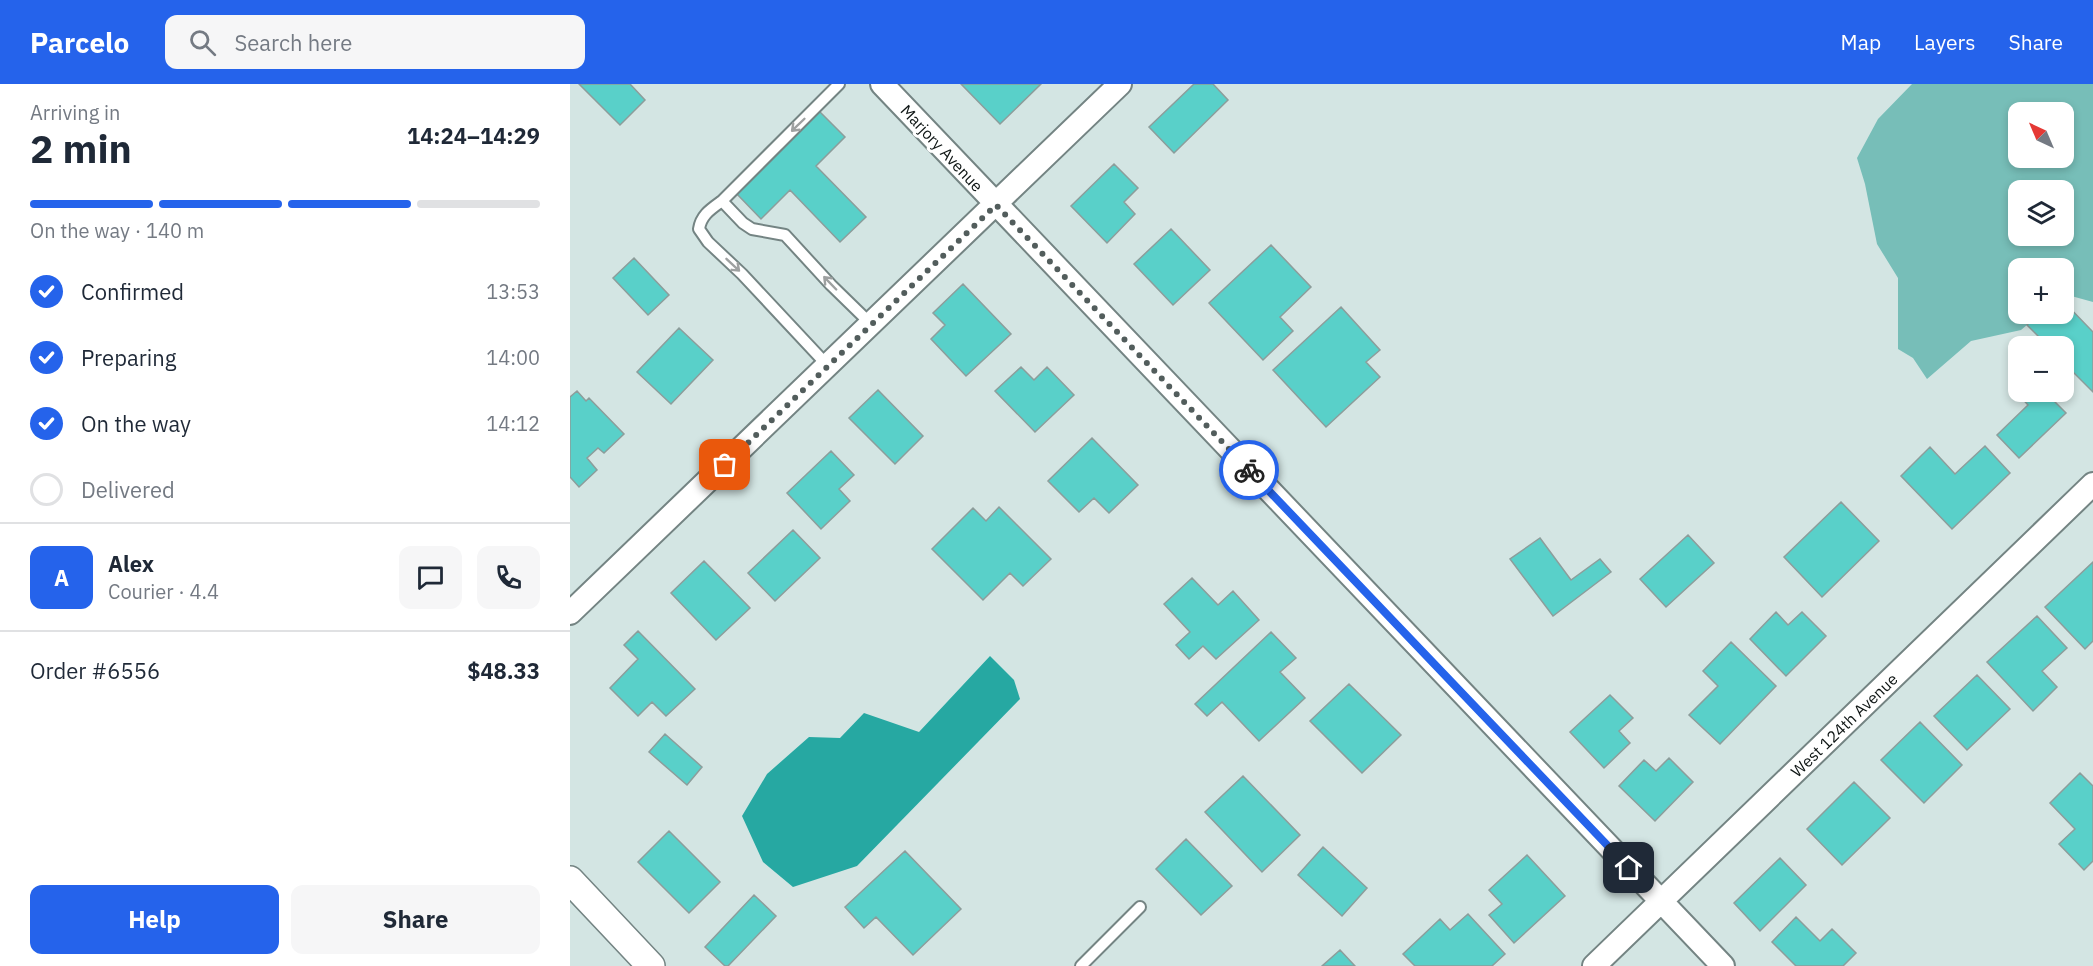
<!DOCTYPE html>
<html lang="en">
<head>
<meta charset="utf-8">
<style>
  body { margin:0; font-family:"IBM Plex Sans",sans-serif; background:#f6f6f7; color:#1f2937; height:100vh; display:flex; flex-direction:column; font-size:22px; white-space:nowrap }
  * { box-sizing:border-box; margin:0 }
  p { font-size:20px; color:#747a83 }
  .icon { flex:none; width:33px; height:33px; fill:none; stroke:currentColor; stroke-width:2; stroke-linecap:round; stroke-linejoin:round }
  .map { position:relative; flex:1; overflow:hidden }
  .sheet { display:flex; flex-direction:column; background:#fff; width:570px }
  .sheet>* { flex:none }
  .needle { width:39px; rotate:316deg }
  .buttons { position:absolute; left:1438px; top:18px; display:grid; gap:12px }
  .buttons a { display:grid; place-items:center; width:66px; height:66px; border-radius:12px; background:#fff; box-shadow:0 3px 9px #0003; font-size:30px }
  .pin { position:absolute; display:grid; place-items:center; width:51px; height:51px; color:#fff; margin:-26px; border-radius:12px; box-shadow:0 3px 9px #0006 }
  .courier { position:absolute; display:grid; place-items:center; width:60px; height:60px; margin:-30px; border:4px solid #2563eb; border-radius:50%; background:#fff; color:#222; box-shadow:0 2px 8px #0007 }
  .head em { font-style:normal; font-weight:700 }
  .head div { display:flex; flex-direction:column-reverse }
  .head { display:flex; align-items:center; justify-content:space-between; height:102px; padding:0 30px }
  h1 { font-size:39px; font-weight:700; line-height:45px }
  .bar { display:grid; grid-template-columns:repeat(4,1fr); gap:9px 6px; align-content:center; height:72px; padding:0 30px }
  .bar i { height:8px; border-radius:4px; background:#e0e1e3 }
  .bar .active { background:#2563eb }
  .bar p { grid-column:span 4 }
  .line { display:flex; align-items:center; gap:15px; padding:0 30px; border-top:2px solid #e0e1e3 }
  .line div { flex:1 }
  .round { display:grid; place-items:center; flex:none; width:63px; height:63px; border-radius:12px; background:#f6f6f7 }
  ol { padding:0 30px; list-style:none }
  li { display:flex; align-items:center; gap:18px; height:66px }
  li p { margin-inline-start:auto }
  li .icon { padding:6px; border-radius:50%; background:#2563eb; color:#fff; stroke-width:4 }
  li:last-child { color:#747a83 }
  li i { width:33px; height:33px; border:3px solid #e0e1e3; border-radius:50% }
  .primary-button { display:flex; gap:12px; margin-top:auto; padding:12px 30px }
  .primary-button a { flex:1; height:69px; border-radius:12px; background:#2563eb; color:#fff; font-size:24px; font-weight:700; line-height:69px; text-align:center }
  .primary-button a+a { background:#f6f6f7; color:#1f2937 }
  header { display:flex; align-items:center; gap:36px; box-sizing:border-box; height:84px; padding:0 30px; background:#2563eb; color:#fff }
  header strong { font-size:28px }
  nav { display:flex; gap:33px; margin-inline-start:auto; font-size:21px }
  .search { width:420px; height:54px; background:#f6f6f7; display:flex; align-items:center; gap:15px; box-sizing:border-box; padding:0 21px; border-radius:12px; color:#747a83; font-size:22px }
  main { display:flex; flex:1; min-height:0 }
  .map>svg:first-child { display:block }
  .green { fill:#77beb8; fill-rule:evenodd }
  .water { fill:#26a8a2 }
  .building { fill:#59d0c9; stroke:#8c9d9b; stroke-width:1.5 }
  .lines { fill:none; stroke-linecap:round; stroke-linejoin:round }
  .service-casing { stroke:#748483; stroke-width:14 }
  .minor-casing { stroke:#748483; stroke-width:26 }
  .tertiary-casing { stroke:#748483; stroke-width:30 }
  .service { stroke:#fff; stroke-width:10 }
  .minor { stroke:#fff; stroke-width:22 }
  .tertiary { stroke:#fff; stroke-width:27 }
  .oneway { stroke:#9ea1a1 }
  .done { stroke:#525d5c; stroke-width:6; stroke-dasharray:0 10.8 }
  .route { stroke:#2563eb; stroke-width:8 }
  .labels { text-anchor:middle; stroke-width:6; stroke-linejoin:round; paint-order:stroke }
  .street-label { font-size:16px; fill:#0d1413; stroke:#fff }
</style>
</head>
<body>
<header>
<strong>Parcelo</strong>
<div class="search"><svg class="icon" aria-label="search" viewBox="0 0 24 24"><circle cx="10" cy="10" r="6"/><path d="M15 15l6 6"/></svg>Search here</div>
<nav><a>Map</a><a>Layers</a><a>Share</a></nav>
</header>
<main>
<section class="sheet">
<div class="head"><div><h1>2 min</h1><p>Arriving in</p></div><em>14:24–14:29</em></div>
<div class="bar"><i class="active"></i><i class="active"></i><i class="active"></i><i></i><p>On the way · 140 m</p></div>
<ol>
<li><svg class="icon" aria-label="check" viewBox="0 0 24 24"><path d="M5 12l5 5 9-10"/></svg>Confirmed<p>13:53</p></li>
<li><svg class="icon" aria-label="check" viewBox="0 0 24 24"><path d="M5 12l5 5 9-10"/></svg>Preparing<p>14:00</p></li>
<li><svg class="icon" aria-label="check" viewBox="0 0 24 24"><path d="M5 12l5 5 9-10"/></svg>On the way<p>14:12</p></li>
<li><i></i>Delivered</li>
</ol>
<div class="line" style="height:108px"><b class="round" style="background:#2563eb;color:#fff">A</b><div><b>Alex</b><p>Courier · 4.4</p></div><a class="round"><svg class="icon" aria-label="chat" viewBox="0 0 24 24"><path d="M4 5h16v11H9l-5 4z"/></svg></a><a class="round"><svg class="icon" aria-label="phone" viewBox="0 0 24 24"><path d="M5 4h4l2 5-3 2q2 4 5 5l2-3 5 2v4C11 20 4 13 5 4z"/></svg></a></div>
<div class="line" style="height:78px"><div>Order #6556</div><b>$48.33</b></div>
<div class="primary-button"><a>Help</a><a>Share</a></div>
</section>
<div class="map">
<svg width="1523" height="882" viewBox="0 0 1523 882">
  <rect width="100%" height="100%" fill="#d3e5e3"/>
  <!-- green -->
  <path class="green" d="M 1342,0 L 1523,0 L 1523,218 L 1494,210 L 1494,184 L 1449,184 L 1449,230 L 1470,230 L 1451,246 L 1401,257 L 1357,295 L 1343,274 L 1328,265 L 1328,194 L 1307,160 L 1295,100 L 1287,74 L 1308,35 ZM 1449,28 L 1494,28 L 1494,74 L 1449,74 ZM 1449,106 L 1494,106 L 1494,152 L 1449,152 Z"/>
  <!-- water -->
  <path class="water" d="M 420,572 L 444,596 L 450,615 L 287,782 L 223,803 L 193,778 L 172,732 L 197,690 L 239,653 L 270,654 L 294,629 L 349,648 Z"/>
  <!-- building -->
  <path class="building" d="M 9,0 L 60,0 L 75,16 L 50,41 Z
    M 391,0 L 471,0 L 430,40 Z
    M 624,0 L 643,0 L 658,16 L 604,69 L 579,43 Z
    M 249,27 L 275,53 L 246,82 L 296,133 L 270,158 L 220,106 L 191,135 L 165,108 Z
    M 544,80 L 568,104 L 554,118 L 565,130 L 537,159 L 501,122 Z
    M 601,145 L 640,186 L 603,221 L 564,180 Z
    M 701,161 L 741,203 L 710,233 L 723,247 L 693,276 L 639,219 Z
    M 64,174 L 99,211 L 78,231 L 43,194 Z
    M 393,200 L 441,250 L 396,292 L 361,255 L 375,241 L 363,229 Z
    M 1494,218 L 1523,248 L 1523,308 L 1494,279 L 1494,262 L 1478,262 L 1457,241 L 1468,230 L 1494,230 Z
    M 771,223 L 810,266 L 796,278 L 810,293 L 756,343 L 703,286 Z
    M 109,244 L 143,276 L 101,320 L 67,288 Z
    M 451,283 L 464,296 L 477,283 L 504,311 L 465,348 L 425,307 Z
    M 308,306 L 353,352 L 325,380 L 279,334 Z
    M 7,307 L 16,317 L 19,314 L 54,350 L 34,369 L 28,364 L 17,374 L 27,386 L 9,403 L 0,393 L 0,313 Z
    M 1449,307 L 1475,308 L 1496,329 L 1449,374 L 1427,351 L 1458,321 L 1447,309 Z
    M 522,354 L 568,401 L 539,429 L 524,414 L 509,428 L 478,397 Z
    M 1415,362 L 1440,389 L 1382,445 L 1331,392 L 1360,363 L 1385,390 Z
    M 261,367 L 284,391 L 269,405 L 280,417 L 251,445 L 217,409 Z
    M 1271,418 L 1309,457 L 1252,513 L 1214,473 Z
    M 429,423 L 481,475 L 453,502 L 440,489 L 413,516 L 362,465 L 403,424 L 416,437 Z
    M 223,446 L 250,474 L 205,517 L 178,489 Z
    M 1118,451 L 1144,479 L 1096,523 L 1070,495 Z
    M 970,454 L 1001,496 L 1030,475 L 1041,488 L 983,532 L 940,475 Z
    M 134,477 L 180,524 L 146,556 L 101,509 Z
    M 1523,478 L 1523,557 L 1515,565 L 1475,523 Z
    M 622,494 L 648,521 L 663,507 L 689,536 L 646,575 L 633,562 L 619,575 L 606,561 L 620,548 L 594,520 Z
    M 1206,528 L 1218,541 L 1232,528 L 1256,552 L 1216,592 L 1180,555 Z
    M 1467,532 L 1497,564 L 1472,587 L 1487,603 L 1463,627 L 1417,578 Z
    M 68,547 L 125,605 L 96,632 L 82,618 L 68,632 L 40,604 L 68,575 L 54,561 Z
    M 701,548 L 726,574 L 710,588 L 735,614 L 689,657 L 652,618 L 637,632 L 625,620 Z
    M 1161,558 L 1206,602 L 1150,660 L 1119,631 L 1148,602 L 1133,587 Z
    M 1407,591 L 1440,625 L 1397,666 L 1364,632 Z
    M 779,600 L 831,651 L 792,689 L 740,637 Z
    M 1040,611 L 1063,634 L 1049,647 L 1060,659 L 1034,684 L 1000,648 Z
    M 1350,638 L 1392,681 L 1354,719 L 1311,676 Z
    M 95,650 L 132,683 L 117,701 L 79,668 Z
    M 1099,674 L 1123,698 L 1085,737 L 1049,702 L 1074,676 L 1086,687 Z
    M 1510,689 L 1523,702 L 1523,777 L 1514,786 L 1489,760 L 1505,745 L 1480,719 Z
    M 673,692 L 730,751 L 692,788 L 635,728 Z
    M 1284,698 L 1320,734 L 1272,781 L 1237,745 Z
    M 99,747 L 150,798 L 119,829 L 68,778 Z
    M 616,755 L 662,802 L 631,831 L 586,785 Z
    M 753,763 L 797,804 L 772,832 L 728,791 Z
    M 335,767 L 391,825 L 343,871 L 306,833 L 294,844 L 275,823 Z
    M 957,771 L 995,812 L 944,859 L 919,831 L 932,820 L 919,806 Z
    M 1210,774 L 1236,801 L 1190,847 L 1164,819 Z
    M 184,811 L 206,832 L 158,882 L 155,882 L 135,863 Z
    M 898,830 L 935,870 L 922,882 L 845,882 L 833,870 L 870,835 L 880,846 Z
    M 1226,833 L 1250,857 L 1262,845 L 1286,869 L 1273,882 L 1226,882 L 1202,858 Z
    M 770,866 L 785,882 L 752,882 Z"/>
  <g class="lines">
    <defs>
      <path id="service" d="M 152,117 L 173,139 L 182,145 L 215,151 L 261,201 L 301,240
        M 258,282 L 172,190 L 138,158 L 129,145 C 131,131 141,125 152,117 L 269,0
        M 511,882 L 570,823"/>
      <path id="minor" d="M 312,0 L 1153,882
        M 0,529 L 550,0
        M 1024,882 L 1523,400"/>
      <path id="tertiary" d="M 0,796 L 81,882"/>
    </defs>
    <!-- service casing -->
    <use href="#service" class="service-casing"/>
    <!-- minor casing -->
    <use href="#minor" class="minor-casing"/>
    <!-- tertiary casing -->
    <use href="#tertiary" class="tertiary-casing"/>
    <!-- service -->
    <use href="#service" class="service"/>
    <!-- minor -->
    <use href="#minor" class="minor"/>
    <!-- tertiary -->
    <use href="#tertiary" class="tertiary"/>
  </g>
  <!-- one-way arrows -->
  <defs><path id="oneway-shaft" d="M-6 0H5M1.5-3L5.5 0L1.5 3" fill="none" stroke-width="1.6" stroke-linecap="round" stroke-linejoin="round" transform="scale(1.5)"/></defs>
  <g class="oneway">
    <use href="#oneway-shaft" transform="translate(228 41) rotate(136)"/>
    <use href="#oneway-shaft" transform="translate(163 181) rotate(43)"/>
    <use href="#oneway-shaft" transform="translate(260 199) rotate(-134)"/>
  </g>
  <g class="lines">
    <!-- done -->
    <path class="done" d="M 155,381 L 426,121 L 679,386"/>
    <!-- route -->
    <path class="route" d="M 679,386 L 1059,784"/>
  </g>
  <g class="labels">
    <!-- street labels -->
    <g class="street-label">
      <text transform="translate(372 64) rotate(47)" y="6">Marjory Avenue</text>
      <text transform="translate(1274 641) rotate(-44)" y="6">West 124th Avenue</text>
    </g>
  </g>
</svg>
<div class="buttons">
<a><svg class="needle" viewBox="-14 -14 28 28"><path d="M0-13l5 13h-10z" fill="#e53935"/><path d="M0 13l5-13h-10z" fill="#747a83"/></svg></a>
<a><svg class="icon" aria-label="layers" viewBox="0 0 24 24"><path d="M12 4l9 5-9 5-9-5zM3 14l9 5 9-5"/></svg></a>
<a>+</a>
<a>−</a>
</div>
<div class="pin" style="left:155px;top:381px;background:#ea580c"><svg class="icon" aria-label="bag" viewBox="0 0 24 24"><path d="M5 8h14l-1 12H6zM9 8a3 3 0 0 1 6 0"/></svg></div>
<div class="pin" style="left:1059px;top:784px;background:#1f2937"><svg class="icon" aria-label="home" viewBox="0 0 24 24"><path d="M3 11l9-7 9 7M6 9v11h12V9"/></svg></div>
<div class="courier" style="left:679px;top:386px"><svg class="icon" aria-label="bike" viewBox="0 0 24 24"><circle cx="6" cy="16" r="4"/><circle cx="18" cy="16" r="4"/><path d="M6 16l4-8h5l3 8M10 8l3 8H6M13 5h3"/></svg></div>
</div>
</main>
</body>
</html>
